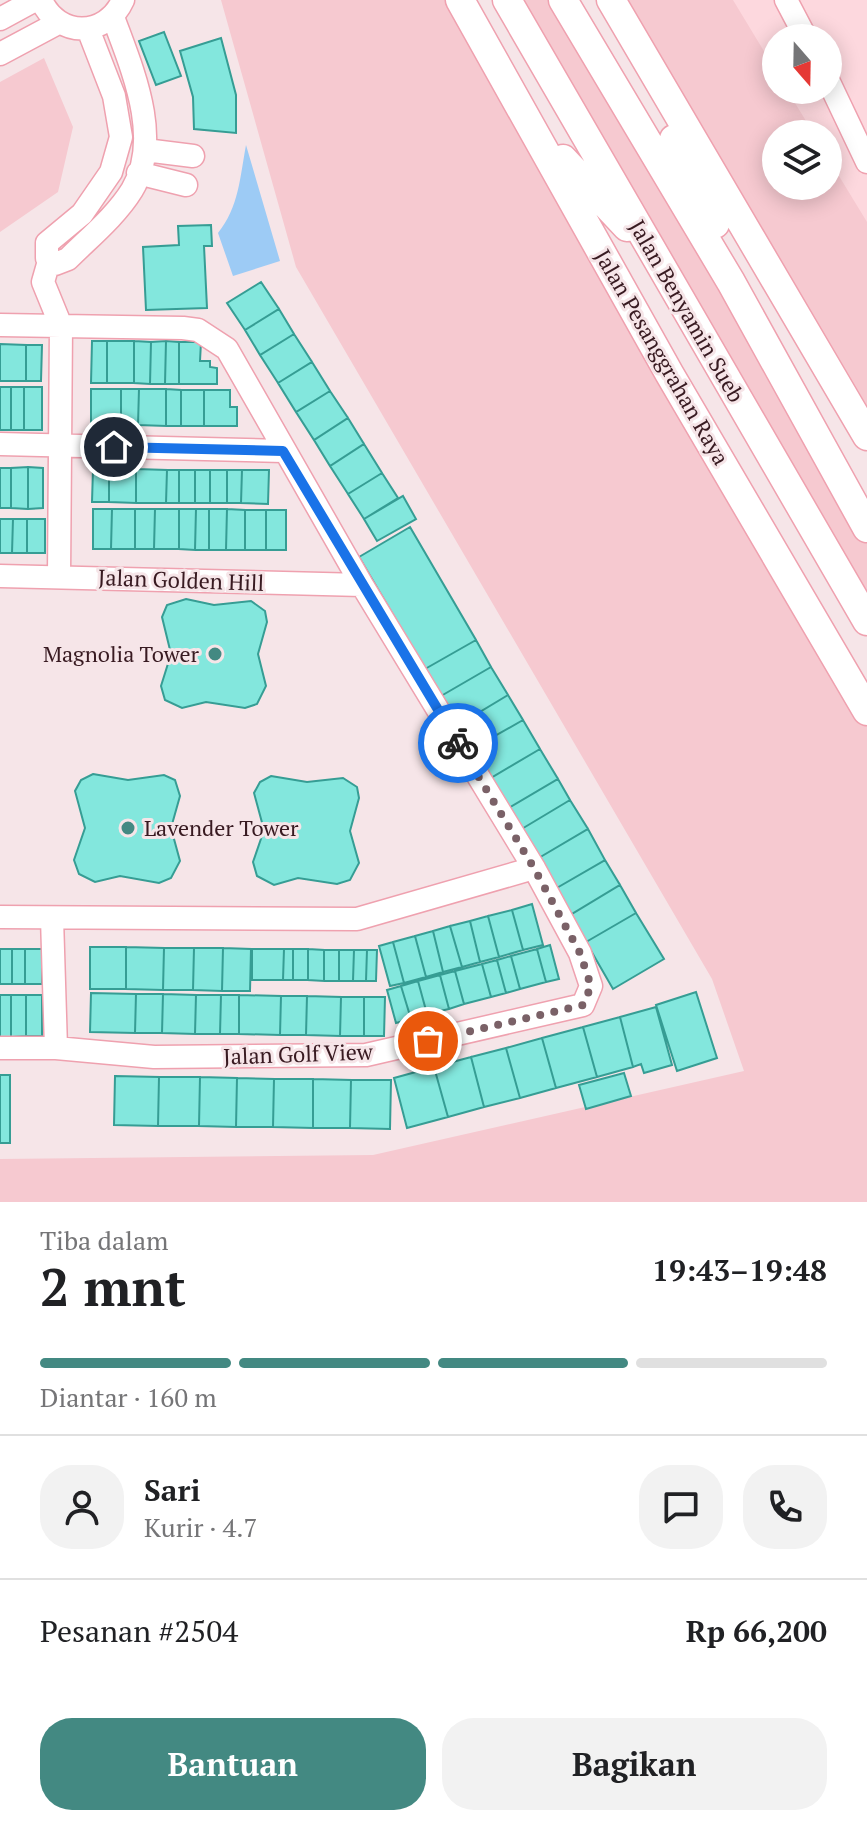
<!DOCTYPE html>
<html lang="id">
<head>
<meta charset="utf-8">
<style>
  body { margin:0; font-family:"PT Serif",serif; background:#f2f2f2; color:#202124; height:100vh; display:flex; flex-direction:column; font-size:30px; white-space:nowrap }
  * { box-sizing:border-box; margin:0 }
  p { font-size:26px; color:#757577 }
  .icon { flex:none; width:44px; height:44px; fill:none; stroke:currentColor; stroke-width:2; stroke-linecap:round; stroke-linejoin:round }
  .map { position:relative; height:1202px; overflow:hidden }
  .sheet { display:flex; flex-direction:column; background:#fff; flex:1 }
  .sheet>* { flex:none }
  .needle { width:52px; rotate:160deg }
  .buttons { position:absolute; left:762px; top:24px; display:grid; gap:16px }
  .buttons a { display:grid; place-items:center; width:80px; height:80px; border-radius:50%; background:#fff; box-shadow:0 4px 20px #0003; font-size:40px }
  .pin { position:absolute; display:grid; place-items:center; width:68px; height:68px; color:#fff; margin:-34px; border:4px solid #fff; border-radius:50%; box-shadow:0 2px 8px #0007 }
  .courier { position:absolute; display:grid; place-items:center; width:80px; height:80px; margin:-40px; border:6px solid #1a73e8; border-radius:50%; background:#fff; color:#222; box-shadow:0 2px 10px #0007 }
  .headline em { font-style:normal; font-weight:700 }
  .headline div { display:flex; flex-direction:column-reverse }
  .headline { display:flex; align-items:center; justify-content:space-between; height:136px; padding:0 40px }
  h1 { font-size:52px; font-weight:700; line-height:60px }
  .bar { display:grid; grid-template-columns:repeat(4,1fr); gap:12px 8px; align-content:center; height:96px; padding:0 40px }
  .bar i { height:10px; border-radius:6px; background:#e0e0e0 }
  .bar .current { background:#438982 }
  .bar p { grid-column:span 4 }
  .line { display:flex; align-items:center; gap:20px; padding:0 40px; border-top:2px solid #e0e0e0 }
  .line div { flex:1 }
  .round { display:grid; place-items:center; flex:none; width:84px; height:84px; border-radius:32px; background:#f2f2f2 }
  .button { display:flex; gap:16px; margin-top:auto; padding:16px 40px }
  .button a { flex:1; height:92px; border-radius:32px; background:#438982; color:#fff; font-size:32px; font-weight:700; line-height:92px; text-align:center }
  .button a+a { background:#f2f2f2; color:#202124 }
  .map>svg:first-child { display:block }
  .built { fill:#fdd8de; fill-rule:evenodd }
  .green { fill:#f6c9d0 }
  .water { fill:#9dcbf5 }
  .building { fill:#83e7dd; stroke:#369d94; stroke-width:2 }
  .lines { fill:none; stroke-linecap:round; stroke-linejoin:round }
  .minor-casing { stroke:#efa1af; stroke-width:25 }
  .major-casing { stroke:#efa1af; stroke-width:31 }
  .minor { stroke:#fff; stroke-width:22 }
  .major { stroke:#fff; stroke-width:28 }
  .done { stroke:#7a6167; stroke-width:8; stroke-dasharray:0 14.4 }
  .route { stroke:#1a73e8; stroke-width:10 }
  .poi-dot { fill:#438982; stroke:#f6e5e8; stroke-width:3 }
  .labels { text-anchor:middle; stroke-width:6; stroke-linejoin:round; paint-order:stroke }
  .street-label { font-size:22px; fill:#381a21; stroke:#f6e5e8 }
  .poi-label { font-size:22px; fill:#381a21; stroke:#f6e5e8; text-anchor:end }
</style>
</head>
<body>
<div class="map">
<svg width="867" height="1202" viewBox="0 0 867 1202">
  <rect width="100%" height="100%" fill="#f6e5e8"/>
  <!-- built -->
  <path class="built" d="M 617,0 L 867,0 L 867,433 ZM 776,38 L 828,38 L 828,90 L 776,90 ZM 776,134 L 828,134 L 828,186 L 776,186 Z"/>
  <!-- green -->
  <path class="green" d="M 221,0 L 460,0 L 867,706 L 867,1202 L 0,1202 L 0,1159 L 373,1155 L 744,1071 L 712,979 L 296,267 Z
    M 507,0 L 563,0 L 867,527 L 867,621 Z
    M 622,0 L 733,0 L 776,71 L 776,90 L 787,90 L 814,134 L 776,134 L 776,186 L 828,186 L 828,158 L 867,222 L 867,418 Z
    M 44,58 L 73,127 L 58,192 L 0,232 L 0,82 Z"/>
  <!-- water -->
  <path class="water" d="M 246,145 L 280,261 L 233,276 L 218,233 C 239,207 240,177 246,145 Z"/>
  <!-- building -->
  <path class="building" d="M 164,32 L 181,76 L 156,85 L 139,41 Z
    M 221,38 L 236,95 L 236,133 L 194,129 L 193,97 L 180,51 Z
    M 211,225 L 212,246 L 204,246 L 207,308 L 146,310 L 143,247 L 179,245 L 178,226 Z
    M 261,282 L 279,309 L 245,330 L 227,303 Z
    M 279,309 L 294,334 L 260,355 L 245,330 Z
    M 294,334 L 312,362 L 278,383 L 260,355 Z
    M 92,341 L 107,341 L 107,383 L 91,383 Z
    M 107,341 L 134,341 L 134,383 L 107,383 Z
    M 134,341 L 151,342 L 150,384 L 134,383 Z
    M 166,341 L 165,384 L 150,384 L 151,342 Z
    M 166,341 L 179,342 L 179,384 L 165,384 Z
    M 179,342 L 201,342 L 200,361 L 210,361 L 210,367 L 217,368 L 217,384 L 179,384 Z
    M 0,344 L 26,345 L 26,381 L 0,381 Z
    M 26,345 L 42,345 L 41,381 L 26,381 Z
    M 312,362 L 330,391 L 296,412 L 278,383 Z
    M 0,387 L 11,387 L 11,430 L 0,430 Z
    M 11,387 L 24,387 L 24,430 L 11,430 Z
    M 24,387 L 42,387 L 42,430 L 24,430 Z
    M 91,389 L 121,389 L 121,425 L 91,425 Z
    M 121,389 L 139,389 L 138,425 L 121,425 Z
    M 139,389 L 166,389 L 166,426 L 138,425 Z
    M 166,389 L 181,390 L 181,426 L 166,426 Z
    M 181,390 L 204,390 L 204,426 L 181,426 Z
    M 204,390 L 230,390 L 230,407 L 237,407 L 237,426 L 204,426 Z
    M 330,391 L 348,418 L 314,440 L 296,412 Z
    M 348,418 L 364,444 L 330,466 L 314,440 Z
    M 364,444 L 382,473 L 348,494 L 330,466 Z
    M 28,467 L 28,509 L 11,508 L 11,468 Z
    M 28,467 L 43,468 L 43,508 L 28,509 Z
    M 0,468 L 11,468 L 11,508 L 0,508 Z
    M 93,469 L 109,469 L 109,502 L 92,502 Z
    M 109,469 L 136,469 L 136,503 L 109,502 Z
    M 136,469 L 167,470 L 166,503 L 136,503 Z
    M 167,470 L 179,470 L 179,503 L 166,503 Z
    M 179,470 L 195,470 L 195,503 L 179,503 Z
    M 195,470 L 210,470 L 210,503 L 195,503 Z
    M 210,470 L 227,470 L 227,503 L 210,503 Z
    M 227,470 L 242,470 L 241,503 L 227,503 Z
    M 242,470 L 269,470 L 268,504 L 241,503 Z
    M 382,473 L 398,498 L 364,519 L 348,494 Z
    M 403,496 L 416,519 L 377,541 L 364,519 Z
    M 93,509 L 112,509 L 111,549 L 93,549 Z
    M 112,509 L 135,509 L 135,549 L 111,549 Z
    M 135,509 L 155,509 L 154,549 L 135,549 Z
    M 155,509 L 179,509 L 179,549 L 154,549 Z
    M 179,509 L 196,509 L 195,550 L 179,549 Z
    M 196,509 L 209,509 L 209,550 L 195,550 Z
    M 209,509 L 227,509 L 226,550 L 209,550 Z
    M 227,509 L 245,510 L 245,550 L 226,550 Z
    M 245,510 L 266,510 L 266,550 L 245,550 Z
    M 266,510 L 286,510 L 286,550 L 266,550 Z
    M 0,519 L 13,519 L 12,553 L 0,553 Z
    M 13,519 L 27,519 L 27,553 L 12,553 Z
    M 27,519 L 45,519 L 45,553 L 27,553 Z
    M 410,527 L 476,640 L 425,669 L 359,557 Z
    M 186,599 L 214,605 L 251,601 L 265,611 L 267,622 L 258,654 L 266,686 L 257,704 L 245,708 L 206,702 L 182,708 L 165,700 L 161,686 L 171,654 L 162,617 L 167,605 Z
    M 476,640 L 491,667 L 441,696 L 425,669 Z
    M 491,667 L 508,695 L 458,725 L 441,696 Z
    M 508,695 L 523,720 L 472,749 L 458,725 Z
    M 523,720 L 540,749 L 489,779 L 472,749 Z
    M 540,749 L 558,779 L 507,809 L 489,779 Z
    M 93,774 L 128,780 L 164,775 L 175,780 L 180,796 L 171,828 L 180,861 L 171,878 L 159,883 L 120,876 L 95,882 L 79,874 L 74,860 L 85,828 L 75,791 L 81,780 Z
    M 271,776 L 307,782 L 343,778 L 357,787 L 359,798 L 350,831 L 359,863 L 350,880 L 337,884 L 298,878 L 274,885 L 257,876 L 253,862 L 264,830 L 254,793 L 260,782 Z
    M 558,779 L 570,800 L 520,830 L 507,809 Z
    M 570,800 L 588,829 L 537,859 L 520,830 Z
    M 588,829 L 605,860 L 555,889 L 537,859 Z
    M 605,860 L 620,885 L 570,915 L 555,889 Z
    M 620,885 L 636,913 L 586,942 L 570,915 Z
    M 532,904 L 543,945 L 523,950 L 512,910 Z
    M 512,910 L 523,950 L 499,957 L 488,916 Z
    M 636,913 L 664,959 L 613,989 L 586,942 Z
    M 488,916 L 499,957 L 480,962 L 470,921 Z
    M 470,921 L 480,962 L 462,967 L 450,926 Z
    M 450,926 L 462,967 L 443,972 L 433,931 Z
    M 433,931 L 443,972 L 426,977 L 415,936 Z
    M 415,936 L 426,977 L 404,983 L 393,942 Z
    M 393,942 L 404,983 L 390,986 L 379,946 Z
    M 550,945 L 559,979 L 546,982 L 537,949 Z
    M 90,947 L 126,947 L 126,989 L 90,989 Z
    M 126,947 L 164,948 L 163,990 L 126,989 Z
    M 164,948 L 194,948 L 193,990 L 163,990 Z
    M 194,948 L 223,948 L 222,991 L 193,990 Z
    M 223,948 L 251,949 L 250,991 L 222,991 Z
    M 0,949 L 12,949 L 12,984 L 0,984 Z
    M 12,949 L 25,949 L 25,984 L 12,984 Z
    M 25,949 L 42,949 L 42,984 L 25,984 Z
    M 252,949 L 284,949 L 283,980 L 252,980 Z
    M 284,949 L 293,949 L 293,980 L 283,980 Z
    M 293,949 L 308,949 L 308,980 L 293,980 Z
    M 308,949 L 324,950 L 324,981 L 308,980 Z
    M 537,949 L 546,982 L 520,989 L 511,956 Z
    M 324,950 L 339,950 L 339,981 L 324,981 Z
    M 339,950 L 354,950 L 353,981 L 339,981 Z
    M 354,950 L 367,950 L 366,981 L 353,981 Z
    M 367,950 L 377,950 L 376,981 L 366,981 Z
    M 511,956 L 520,989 L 506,993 L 497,960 Z
    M 497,960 L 506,993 L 491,997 L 482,964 Z
    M 482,964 L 491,997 L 464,1004 L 455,971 Z
    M 455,971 L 464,1004 L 449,1009 L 440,975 Z
    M 440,975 L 449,1009 L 427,1014 L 418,981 Z
    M 418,981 L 427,1014 L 411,1019 L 401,986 Z
    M 401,986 L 411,1019 L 396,1023 L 387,990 Z
    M 696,992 L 717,1058 L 677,1071 L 656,1005 Z
    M 91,993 L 136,994 L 135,1033 L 90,1032 Z
    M 136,994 L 163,994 L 162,1033 L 135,1033 Z
    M 163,994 L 196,995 L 195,1034 L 162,1033 Z
    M 0,995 L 11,995 L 11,1037 L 0,1037 Z
    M 11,995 L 26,995 L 26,1036 L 11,1037 Z
    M 26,995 L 42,995 L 42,1036 L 26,1036 Z
    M 196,995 L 221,995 L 220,1034 L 195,1034 Z
    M 221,995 L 239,995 L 239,1034 L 220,1034 Z
    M 239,995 L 281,996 L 280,1035 L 239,1034 Z
    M 281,996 L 307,996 L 306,1035 L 280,1035 Z
    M 307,996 L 341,997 L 340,1036 L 306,1035 Z
    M 341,997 L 364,997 L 364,1036 L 340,1036 Z
    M 364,997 L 385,997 L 384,1036 L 364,1036 Z
    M 656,1007 L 672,1065 L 644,1073 L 641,1064 L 633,1067 L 620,1017 Z
    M 620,1017 L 633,1067 L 597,1077 L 583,1027 Z
    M 583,1027 L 597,1077 L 556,1088 L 542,1038 Z
    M 542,1038 L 556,1088 L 520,1098 L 506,1048 Z
    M 506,1048 L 520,1098 L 484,1107 L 471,1057 Z
    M 471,1057 L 484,1107 L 448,1117 L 434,1067 Z
    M 434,1067 L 448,1117 L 407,1128 L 394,1078 Z
    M 624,1073 L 631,1096 L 586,1109 L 579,1085 Z
    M 0,1075 L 10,1075 L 10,1143 L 0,1143 Z
    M 115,1076 L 159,1077 L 158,1126 L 114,1125 Z
    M 159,1077 L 200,1077 L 199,1126 L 158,1126 Z
    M 200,1077 L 237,1078 L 236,1127 L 199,1126 Z
    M 237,1078 L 274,1079 L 273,1127 L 236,1127 Z
    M 274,1079 L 313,1079 L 313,1128 L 273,1127 Z
    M 313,1079 L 351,1080 L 350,1128 L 313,1128 Z
    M 351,1080 L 391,1080 L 390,1129 L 350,1128 Z"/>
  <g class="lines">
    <defs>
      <path id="minor" d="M 41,0 C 58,38 106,38 123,0
        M 786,0 L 806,38
        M 0,19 L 35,0
        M 88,29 L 114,96 L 121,137 L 111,172 L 82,214 L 47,243 L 47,258 L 55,264 L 68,259 C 89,238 116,216 132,190 C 163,138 132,69 113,17
        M 0,54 L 58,23
        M 828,80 L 867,162
        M 145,150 L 193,156
        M 138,173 L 186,185
        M 49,261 L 43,282 L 61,326 L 59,576
        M 0,325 L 183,328 L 198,330 L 227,349 L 362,585 L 534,868 L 580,953 L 591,986 L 583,1005 L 366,1055 L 154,1057 L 56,1048 L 0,1048
        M 0,444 L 283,451
        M 0,576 L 362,585
        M 0,917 L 357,919 L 534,868
        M 52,918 L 56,1048"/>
      <path id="major" d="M 460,0 L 669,373 L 867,711
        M 507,0 L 867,621
        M 563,0 L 731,282 L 867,528
        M 611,0 L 867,436
        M 674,139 L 715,224
        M 563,159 L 627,227"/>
    </defs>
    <!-- minor casing -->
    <use href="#minor" class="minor-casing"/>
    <!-- major casing -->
    <use href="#major" class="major-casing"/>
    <!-- minor -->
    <use href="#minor" class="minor"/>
    <!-- major -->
    <use href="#major" class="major"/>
  </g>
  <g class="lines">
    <!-- done -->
    <path class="done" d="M 428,1041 L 583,1005 L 591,986 L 580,953 L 534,868 L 458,743"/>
    <!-- route -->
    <path class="route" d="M 114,447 L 283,451 L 458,743"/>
  </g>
  <!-- markers -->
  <g class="poi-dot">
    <circle cx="215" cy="654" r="8"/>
    <circle cx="128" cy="828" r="8"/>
  </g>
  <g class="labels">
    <!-- street labels -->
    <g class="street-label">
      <text transform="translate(687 311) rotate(60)" y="8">Jalan Benyamin Sueb</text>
      <text transform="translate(662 357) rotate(60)" y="8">Jalan Pesanggrahan Raya</text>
      <text transform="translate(181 580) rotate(2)" y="8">Jalan Golden Hill</text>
      <text transform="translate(298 1054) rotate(-2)" y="8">Jalan Golf View</text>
    </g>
    <!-- poi labels -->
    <g class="poi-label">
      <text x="199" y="662">Magnolia Tower</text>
      <text x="144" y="836" text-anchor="start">Lavender Tower</text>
    </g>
  </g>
</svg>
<div class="buttons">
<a><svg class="needle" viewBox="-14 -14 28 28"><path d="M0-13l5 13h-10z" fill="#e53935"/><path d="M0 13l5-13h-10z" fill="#757577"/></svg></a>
<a><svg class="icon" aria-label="layers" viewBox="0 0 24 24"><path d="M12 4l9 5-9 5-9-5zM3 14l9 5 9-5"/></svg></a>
</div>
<div class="pin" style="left:428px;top:1041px;background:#ea580c"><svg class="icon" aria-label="bag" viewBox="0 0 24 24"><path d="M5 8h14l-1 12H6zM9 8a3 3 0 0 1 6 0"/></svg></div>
<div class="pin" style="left:114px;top:447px;background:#1f2937"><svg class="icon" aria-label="home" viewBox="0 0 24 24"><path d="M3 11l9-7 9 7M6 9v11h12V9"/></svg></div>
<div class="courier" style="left:458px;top:743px"><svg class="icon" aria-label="bike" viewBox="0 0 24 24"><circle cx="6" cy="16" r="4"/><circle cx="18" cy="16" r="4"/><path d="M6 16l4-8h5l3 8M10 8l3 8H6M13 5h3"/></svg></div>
</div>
<section class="sheet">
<div class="headline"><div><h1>2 mnt</h1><p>Tiba dalam</p></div><em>19:43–19:48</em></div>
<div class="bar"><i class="current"></i><i class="current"></i><i class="current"></i><i></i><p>Diantar · 160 m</p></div>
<div class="line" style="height:144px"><a class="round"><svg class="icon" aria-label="person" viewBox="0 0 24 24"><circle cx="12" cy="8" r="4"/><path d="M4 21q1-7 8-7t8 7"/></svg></a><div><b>Sari</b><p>Kurir · 4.7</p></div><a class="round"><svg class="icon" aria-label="chat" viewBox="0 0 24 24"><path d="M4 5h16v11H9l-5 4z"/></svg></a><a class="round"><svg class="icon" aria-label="phone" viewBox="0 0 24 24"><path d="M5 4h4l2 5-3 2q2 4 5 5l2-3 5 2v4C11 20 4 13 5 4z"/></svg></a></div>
<div class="line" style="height:104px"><div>Pesanan #2504</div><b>Rp 66,200</b></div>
<div class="button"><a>Bantuan</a><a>Bagikan</a></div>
</section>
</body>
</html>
